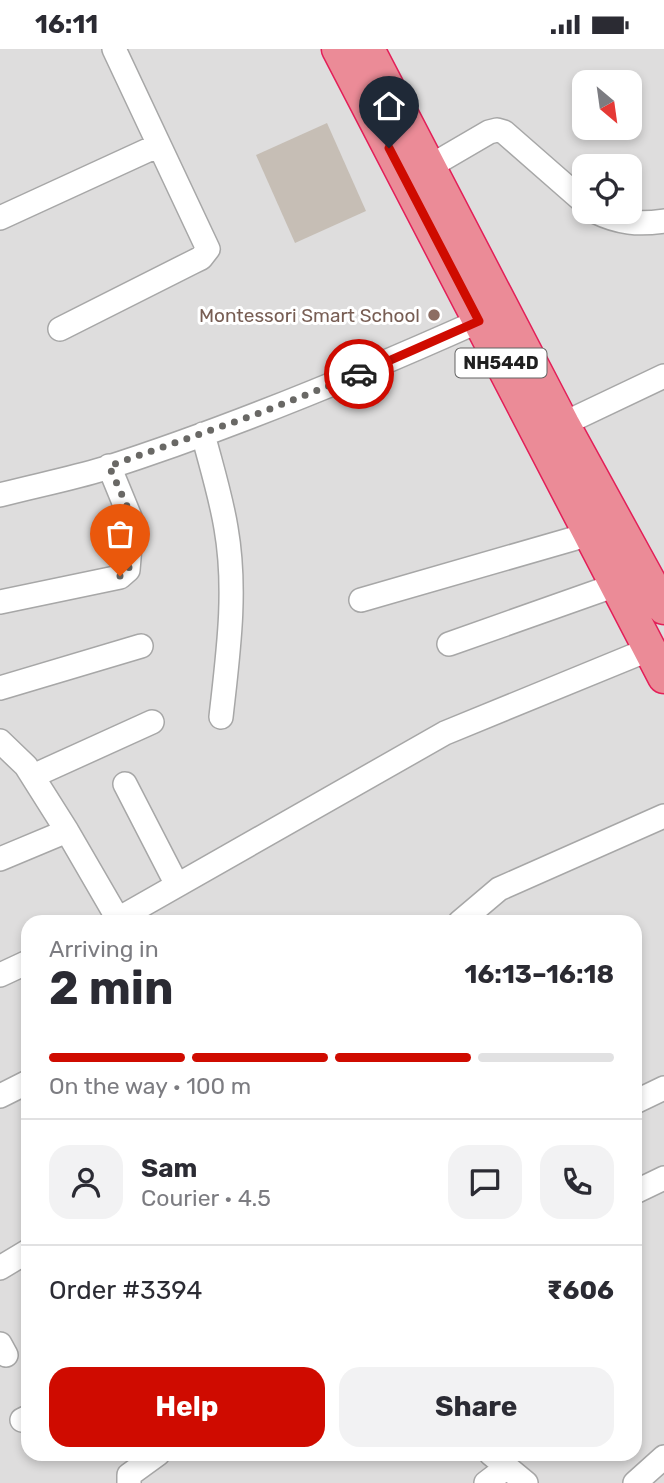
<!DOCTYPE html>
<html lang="en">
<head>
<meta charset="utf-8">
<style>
  body { margin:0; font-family:Rubik,sans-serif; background:#f2f2f3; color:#2b2b33; height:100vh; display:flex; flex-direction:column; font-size:26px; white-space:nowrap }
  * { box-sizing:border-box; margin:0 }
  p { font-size:23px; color:#7c7c81 }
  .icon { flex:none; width:38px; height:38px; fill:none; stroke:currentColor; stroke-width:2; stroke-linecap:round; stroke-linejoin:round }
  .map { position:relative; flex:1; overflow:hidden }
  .side { position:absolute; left:21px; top:866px; width:621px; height:546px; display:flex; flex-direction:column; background:#fff; border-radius:21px; box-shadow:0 4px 10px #0003 }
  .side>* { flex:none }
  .needle { width:46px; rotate:151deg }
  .fabs { position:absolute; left:572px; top:21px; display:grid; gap:14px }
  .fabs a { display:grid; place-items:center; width:70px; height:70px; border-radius:14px; background:#fff; box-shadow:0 4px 10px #0003; font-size:35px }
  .pin { position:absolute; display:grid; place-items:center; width:60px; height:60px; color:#fff; margin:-72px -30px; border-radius:50% 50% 50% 0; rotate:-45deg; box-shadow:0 0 7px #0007 }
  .pin .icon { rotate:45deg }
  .courier { position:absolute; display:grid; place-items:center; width:70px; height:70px; margin:-35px; border:5px solid #cf0b00; border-radius:50%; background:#fff; color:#222; box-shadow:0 2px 9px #0007 }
  .head em { font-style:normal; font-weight:700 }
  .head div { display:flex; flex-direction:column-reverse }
  .head { display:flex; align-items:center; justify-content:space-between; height:119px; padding:0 28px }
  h1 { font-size:46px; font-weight:700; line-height:52px }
  .bar { display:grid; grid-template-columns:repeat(4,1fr); gap:10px 7px; align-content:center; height:84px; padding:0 28px }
  .bar i { height:9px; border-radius:5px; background:#e1e1e2 }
  .bar .active { background:#cf0b00 }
  .bar p { grid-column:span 4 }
  .line { display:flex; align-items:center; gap:18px; padding:0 28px; border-top:2px solid #e1e1e2 }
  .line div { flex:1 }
  .round { display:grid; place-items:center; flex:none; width:74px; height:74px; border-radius:21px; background:#f2f2f3 }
  .primary-button { display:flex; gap:14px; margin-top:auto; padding:14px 28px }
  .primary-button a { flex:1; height:80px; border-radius:21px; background:#cf0b00; color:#fff; font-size:28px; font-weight:700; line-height:80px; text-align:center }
  .primary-button a+a { background:#f2f2f3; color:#2b2b33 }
  .status { display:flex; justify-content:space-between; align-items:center; height:49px; padding:0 35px; background:#fff; direction:ltr }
  .status svg { height:19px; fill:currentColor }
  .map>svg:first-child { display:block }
  .residential { fill:#dedddd; fill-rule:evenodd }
  .building { fill:#c6beb5 }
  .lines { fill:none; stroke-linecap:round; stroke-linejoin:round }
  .minor-casing { stroke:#a7a7a7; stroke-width:26 }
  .highway-casing { stroke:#e31f58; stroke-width:35 }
  .minor { stroke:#fff; stroke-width:23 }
  .highway { stroke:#eb8b97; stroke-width:32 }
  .done { stroke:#696865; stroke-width:7; stroke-dasharray:0 12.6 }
  .route { stroke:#cf0b00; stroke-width:9 }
  .education-dot { fill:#8d6e63; stroke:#fff; stroke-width:2.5 }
  .labels { text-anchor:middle; stroke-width:6; stroke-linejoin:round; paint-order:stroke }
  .shield { fill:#fff; stroke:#636363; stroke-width:2 }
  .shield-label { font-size:18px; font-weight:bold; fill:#202020 }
  .education-label { font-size:19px; fill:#785e54; stroke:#fff; text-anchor:end }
</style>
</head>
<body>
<div class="status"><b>16:11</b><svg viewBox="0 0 49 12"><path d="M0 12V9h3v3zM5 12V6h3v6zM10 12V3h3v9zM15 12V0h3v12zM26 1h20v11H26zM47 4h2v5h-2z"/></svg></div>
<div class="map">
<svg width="664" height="1434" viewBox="0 0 664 1434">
  <rect width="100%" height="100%" fill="#f1eee6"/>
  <!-- residential -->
  <path class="residential" d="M 0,0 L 664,0 L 664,1434 L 0,1434 ZM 584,33 L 630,33 L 630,79 L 584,79 ZM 584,117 L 630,117 L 630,163 L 584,163 ZM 28,873 L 635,873 L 635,1405 L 28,1405 Z"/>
  <!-- building -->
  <path class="building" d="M 327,74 L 366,162 L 295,194 L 256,106 Z"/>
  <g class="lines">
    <defs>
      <path id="minor" d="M 429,118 L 489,83 L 497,81 L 504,83 L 584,153
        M 596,163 C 619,174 638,176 664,172
        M 0,169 L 159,96
        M 60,280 L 193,213 L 201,209 L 208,200 L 114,0
        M 563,375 L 664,327
        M 203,385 C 211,416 221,448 226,479 C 237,542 228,605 221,668
        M 0,446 C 34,437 70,430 103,420 C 231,379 356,327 479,272
        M 361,551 L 590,485
        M 0,553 L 120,528 L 128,521 L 132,473 L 109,417
        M 449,595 L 616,536
        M 0,639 L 141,597
        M 0,692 L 26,717 L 67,782 L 118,870 L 112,873
        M 33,727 L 152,673
        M 125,735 L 177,836
        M 0,810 L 67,782
        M 119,873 L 118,870 L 445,684 L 650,600
        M 460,873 L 499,840 L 664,767
        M 0,926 L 28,913
        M 0,1047 L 28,1033
        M 635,1053 L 664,1039
        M 635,1143 L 664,1129
        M 0,1219 L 28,1202
        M 0,1295 L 6,1306
        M 22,1371 L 28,1368
        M 491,1405 L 526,1434
        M 129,1434 L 129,1426 L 158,1405
        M 486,1434 L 507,1418
        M 635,1434 L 664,1408"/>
      <path id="highway" d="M 338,0 L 664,628
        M 368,0 L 563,375 L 664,559"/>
    </defs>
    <!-- minor casing -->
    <use href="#minor" class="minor-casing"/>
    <!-- highway casing -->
    <use href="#highway" class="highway-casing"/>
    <!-- minor -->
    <use href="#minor" class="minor"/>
    <!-- highway -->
    <use href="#highway" class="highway"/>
  </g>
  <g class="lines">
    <!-- done -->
    <path class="done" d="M 120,527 L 128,521 L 130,516 L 131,466 L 109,417 L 257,365 L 359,325"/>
    <!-- route -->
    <path class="route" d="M 359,325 L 479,272 L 389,99"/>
  </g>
  <!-- markers -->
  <circle class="education-dot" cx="434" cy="266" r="7"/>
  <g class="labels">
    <!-- shield labels -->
    <rect class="shield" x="455.5" y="299.5" width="91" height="29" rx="5"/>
    <g class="shield-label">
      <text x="501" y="320">NH544D</text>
    </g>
    <!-- education labels -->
    <g class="education-label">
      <text x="420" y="273">Montessori Smart School</text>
    </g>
  </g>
</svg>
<div class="fabs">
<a><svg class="needle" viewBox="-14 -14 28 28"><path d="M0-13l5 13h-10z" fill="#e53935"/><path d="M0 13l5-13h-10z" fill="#7c7c81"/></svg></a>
<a><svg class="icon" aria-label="locate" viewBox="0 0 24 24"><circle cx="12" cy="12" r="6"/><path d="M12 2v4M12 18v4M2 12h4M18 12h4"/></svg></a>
</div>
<div class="pin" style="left:120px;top:527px;background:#ea580c"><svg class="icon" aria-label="bag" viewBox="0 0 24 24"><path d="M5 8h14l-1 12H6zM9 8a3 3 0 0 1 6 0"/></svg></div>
<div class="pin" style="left:389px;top:99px;background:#1f2937"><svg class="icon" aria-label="home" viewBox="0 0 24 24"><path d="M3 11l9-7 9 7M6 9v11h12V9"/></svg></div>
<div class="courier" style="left:359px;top:325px"><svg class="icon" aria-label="car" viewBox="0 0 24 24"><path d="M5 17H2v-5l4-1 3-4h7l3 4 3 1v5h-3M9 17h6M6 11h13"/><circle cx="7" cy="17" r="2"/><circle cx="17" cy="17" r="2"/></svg></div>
<section class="side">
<div class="head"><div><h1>2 min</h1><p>Arriving in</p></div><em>16:13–16:18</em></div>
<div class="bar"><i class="active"></i><i class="active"></i><i class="active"></i><i></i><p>On the way · 100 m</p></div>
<div class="line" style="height:126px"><a class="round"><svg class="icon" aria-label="person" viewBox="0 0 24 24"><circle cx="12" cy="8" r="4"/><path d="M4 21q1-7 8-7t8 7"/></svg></a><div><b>Sam</b><p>Courier · 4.5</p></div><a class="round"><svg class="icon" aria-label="chat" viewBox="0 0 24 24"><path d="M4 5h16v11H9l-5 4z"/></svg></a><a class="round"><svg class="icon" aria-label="phone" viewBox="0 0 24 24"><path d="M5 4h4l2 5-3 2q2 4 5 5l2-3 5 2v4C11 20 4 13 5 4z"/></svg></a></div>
<div class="line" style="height:91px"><div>Order #3394</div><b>₹606</b></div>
<div class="primary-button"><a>Help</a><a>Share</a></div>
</section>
</div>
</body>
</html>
